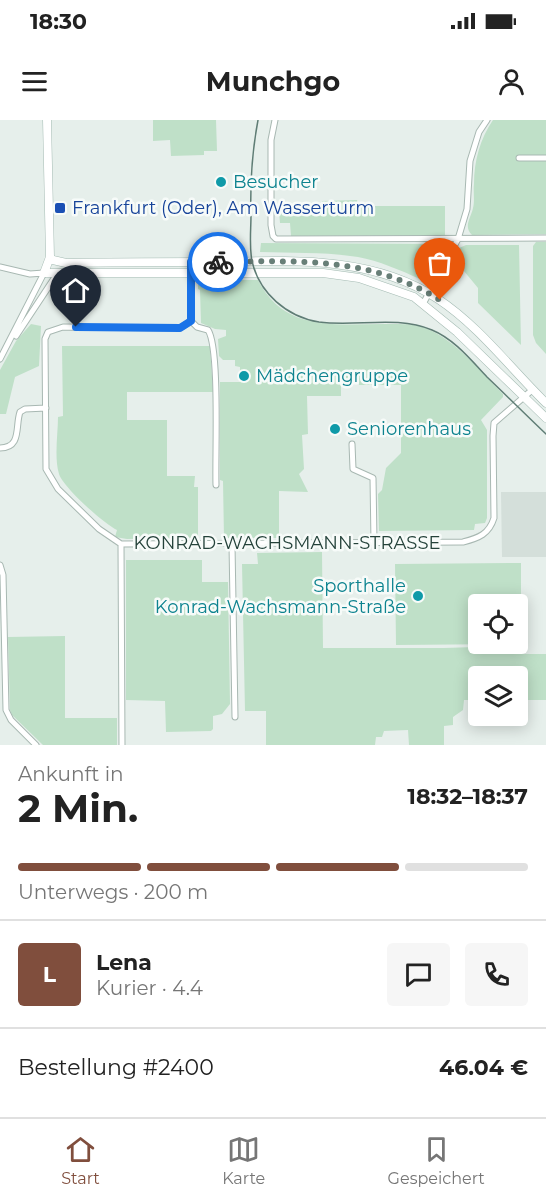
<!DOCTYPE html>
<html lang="de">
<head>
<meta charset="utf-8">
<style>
  body { margin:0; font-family:Montserrat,sans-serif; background:#f6f6f6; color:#222; height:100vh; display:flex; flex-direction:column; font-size:22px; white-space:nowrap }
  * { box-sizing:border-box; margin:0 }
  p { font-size:20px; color:#767676 }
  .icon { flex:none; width:33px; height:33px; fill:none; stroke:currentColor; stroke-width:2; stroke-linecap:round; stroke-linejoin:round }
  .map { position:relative; height:625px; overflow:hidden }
  .panel { display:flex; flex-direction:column; background:#fff; flex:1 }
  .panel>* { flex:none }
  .fabs { position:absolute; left:468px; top:474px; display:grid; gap:12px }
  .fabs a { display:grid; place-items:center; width:60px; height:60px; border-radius:6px; background:#fff; box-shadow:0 3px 15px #0003; font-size:30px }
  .pin { position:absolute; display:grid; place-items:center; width:51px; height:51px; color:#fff; margin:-62px -26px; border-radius:50% 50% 50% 0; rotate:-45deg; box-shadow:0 0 6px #0007 }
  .pin .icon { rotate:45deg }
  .courier { position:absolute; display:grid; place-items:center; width:60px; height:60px; margin:-30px; border:4px solid #1a73e8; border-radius:50%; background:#fff; color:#222; box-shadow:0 2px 8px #0007 }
  .head em { font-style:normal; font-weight:700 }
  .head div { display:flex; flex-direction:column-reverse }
  .head { display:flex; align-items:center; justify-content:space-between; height:102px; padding:0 18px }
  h1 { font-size:39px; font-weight:700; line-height:45px }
  .bar { display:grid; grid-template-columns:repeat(4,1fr); gap:9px 6px; align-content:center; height:72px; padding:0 18px }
  .bar i { height:8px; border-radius:4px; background:#e0e0e0 }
  .bar .on { background:#804e3d }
  .bar p { grid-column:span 4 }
  .line { display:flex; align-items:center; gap:15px; padding:0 18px; border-top:2px solid #e0e0e0 }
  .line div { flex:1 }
  .round { display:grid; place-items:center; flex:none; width:63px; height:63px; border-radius:6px; background:#f6f6f6 }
  .status { display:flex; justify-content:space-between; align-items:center; height:42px; padding:0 30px; background:#fff; direction:ltr }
  .status svg { height:16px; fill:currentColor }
  header { display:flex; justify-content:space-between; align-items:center; height:78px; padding:0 18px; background:#fff; font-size:27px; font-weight:700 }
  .tab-bar { display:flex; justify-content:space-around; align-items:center; height:84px; border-top:2px solid #e0e0e0; background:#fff; font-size:16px; color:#767676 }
  .tab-bar a { display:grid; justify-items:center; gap:3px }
  .tab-bar .on { color:#804e3d }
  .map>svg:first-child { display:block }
  .built { fill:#d4dfda }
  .green { fill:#bfe0c8 }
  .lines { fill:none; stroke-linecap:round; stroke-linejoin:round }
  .street-casing { stroke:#a8b8b2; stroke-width:7 }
  .secondary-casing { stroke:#a4bbb3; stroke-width:9 }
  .street { stroke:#fff; stroke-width:5 }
  .secondary { stroke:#fff; stroke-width:8 }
  .tram { stroke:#5f7d75; stroke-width:1.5 }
  .done { stroke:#687f78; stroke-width:6; stroke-dasharray:0 10.8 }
  .route { stroke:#1a73e8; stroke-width:8 }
  .culture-dot { fill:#0f9aa8; stroke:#f7fbf9; stroke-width:2 }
  .transit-dot { fill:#1a4fb4; stroke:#f7fbf9; stroke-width:2 }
  .labels { text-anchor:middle; stroke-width:5; stroke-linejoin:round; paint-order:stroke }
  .culture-label { font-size:18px; fill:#0d838f; stroke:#f7fbf9; text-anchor:start }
  .transit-label { font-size:18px; fill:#164399; stroke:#f7fbf9; text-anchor:start }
  .street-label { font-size:18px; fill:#24423a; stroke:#f7fbf9 }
</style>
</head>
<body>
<div class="status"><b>18:30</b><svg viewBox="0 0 49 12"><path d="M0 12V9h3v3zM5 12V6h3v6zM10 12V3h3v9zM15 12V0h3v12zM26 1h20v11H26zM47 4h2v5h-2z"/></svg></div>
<header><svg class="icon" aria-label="menu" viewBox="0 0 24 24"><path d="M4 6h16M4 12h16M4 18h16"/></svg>Munchgo<svg class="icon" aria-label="person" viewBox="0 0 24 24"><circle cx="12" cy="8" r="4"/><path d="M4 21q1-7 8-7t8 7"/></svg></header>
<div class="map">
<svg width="546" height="625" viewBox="0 0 546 625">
  <rect width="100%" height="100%" fill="#e6efeb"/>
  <!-- built -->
  <path class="built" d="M 501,372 L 546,372 L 546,437 L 502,437 Z"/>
  <!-- green -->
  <path class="green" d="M 153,0 L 216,0 L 217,31 L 204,31 L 204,35 L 171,36 L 170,20 L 153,21 Z
    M 493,0 L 546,0 L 546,36 L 517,36 L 517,40 L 546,41 L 546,114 L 472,115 C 463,106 471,98 473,88 C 475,81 473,72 474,64 C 474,41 480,19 493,0 Z
    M 357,80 L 358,86 L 445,86 L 445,115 L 291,116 L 290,103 L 280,103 L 279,91 L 322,90 L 322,81 Z
    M 536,122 L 546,122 L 546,234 L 536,223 L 533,215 L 533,126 Z
    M 261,123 L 441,124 L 444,129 L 424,158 L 420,159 C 400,150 379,141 358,137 C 326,132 293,133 260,132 Z
    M 466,125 L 519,125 L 521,225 L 478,183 L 478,168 L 454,139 L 459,128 Z
    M 205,160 L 258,160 C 284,212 335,204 384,204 C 398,204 412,203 425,208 C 456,220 480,251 503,274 L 503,277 L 481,300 L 487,310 L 487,398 L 485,403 L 475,404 L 474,410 L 379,411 L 378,374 L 382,370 L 386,348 L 401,333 L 401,265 L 359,265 L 359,259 L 341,259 L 341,276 L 307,276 L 308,314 L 302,315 L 304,349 L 299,354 L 308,372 L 279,371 L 279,418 L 224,418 L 223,361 L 220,360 L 220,262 L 240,262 L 240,247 L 235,246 L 235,240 L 223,240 L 219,236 L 218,219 L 226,216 L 226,210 L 215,209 L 201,203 L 200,170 L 198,169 L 198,165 Z
    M 31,204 L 41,206 L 39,246 L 15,257 L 6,294 L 0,294 L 0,250 L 16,221 Z
    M 62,226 L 210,226 L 213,272 L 127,272 L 127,300 L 167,300 L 167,356 L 195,356 L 194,367 L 198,367 L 198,418 L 127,419 L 115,417 L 117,410 C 104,404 63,367 59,354 C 54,337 58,314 58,297 L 63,296 Z
    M 322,432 L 323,528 L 444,528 L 507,526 L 521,524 L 523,534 L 546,534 L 546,580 L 518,580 L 518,556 L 478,556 L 478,580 L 464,580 L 463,590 L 453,597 L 453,605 L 444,606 L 444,625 L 409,625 L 408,610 L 384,611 L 382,617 L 376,617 L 375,625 L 266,625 L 266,591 L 245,591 L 242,444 L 258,444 L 257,433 Z
    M 126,440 L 202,440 L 202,462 L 228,462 L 230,584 L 222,594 L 213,596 L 213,609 L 211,611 L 166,612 L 165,581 L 126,580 Z
    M 521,443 L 521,520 L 518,521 L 518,484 L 478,484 L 478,524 L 511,524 L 396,525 L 395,444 Z
    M 65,516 L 65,598 L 117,598 L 117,625 L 43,625 L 12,595 L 10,590 L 8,517 Z"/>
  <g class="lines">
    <defs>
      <path id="street" d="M 275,0 L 271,20 L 271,105 L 273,116 L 276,119 L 546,118
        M 519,38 L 546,38
        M 191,142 L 191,201 L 180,208 L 63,207 L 48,212 L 45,219 L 46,349 L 58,369 L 99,409 L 121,424 L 463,422 C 479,418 489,414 494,398 L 493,316 L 494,303 L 532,270
        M 0,147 L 30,154 L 44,153 L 0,239
        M 423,184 L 458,119 L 467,89 L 470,41 L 479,12 L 487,0
        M 191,201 L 197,207 L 208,210 C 220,228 215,336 216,365
        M 16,216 L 57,154
        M 352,324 L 353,349 L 373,358 L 374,422
        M 0,328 C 22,328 15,306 20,292 L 25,289 L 46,288
        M 121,424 L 122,625
        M 232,425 L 235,597
        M 0,445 L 3,455 L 6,590 L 11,600 L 36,625"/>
      <path id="secondary" d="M 47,0 L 50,137 L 44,153 L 323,153 L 359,158 L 414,177 L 457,212 L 546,298
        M 50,137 L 53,140 L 66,143 C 113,142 160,142 207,142 C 285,141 370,134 438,179 C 479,206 511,249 546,283"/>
    </defs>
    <!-- street casing -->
    <use href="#street" class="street-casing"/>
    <!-- secondary casing -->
    <use href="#secondary" class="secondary-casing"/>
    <!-- street -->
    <use href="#street" class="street"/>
    <!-- secondary -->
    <use href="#secondary" class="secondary"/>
    <!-- tram -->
    <path class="tram" d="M 258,0 C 252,32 250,63 251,95 C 251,110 249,126 252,141 C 259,173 287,197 319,202 C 357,207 396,195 432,210 C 454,219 471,240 487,257 C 507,276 526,295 546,314"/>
  </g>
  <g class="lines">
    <!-- done -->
    <path class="done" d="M 218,142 C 298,141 369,136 440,180"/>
    <!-- route -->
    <path class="route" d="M 76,207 L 180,208 L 191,201 L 191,142 L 218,142"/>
  </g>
  <!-- markers -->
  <g class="culture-dot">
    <circle cx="221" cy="62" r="6"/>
    <circle cx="244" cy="256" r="6"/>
    <circle cx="335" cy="309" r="6"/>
    <circle cx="418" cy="476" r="6"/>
  </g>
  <rect class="transit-dot" x="54" y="82" width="12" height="12" rx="3"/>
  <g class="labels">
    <!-- culture labels -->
    <g class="culture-label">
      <text x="233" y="68">Besucher</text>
      <text x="256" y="262">Mädchengruppe</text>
      <text x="347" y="315">Seniorenhaus</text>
      <text x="406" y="472" text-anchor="end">Sporthalle<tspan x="406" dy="21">Konrad-Wachsmann-Straße</tspan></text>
    </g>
    <!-- transit labels -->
    <g class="transit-label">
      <text x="72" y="94">Frankfurt (Oder), Am Wasserturm</text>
    </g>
    <!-- street labels -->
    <g class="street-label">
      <text x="287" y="429">KONRAD-WACHSMANN-STRASSE</text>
    </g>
  </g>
</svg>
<div class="fabs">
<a><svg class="icon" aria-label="locate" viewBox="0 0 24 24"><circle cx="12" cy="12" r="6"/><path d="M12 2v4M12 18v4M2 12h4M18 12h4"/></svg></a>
<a><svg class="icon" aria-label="layers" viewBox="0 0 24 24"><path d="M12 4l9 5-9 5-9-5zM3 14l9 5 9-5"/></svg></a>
</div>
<div class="pin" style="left:440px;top:180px;background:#ea580c"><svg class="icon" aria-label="bag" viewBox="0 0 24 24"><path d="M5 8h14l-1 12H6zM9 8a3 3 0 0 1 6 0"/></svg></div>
<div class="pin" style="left:76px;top:207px;background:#1f2937"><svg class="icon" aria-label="home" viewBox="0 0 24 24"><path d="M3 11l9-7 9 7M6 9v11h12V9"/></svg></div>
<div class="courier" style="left:218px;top:142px"><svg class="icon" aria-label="bike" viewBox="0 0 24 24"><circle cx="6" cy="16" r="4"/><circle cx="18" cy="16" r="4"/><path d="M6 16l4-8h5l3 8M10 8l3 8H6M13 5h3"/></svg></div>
</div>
<section class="panel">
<div class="head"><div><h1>2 Min.</h1><p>Ankunft in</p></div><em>18:32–18:37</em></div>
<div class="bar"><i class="on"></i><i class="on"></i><i class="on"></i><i></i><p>Unterwegs · 200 m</p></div>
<div class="line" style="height:108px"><b class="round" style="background:#804e3d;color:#fff">L</b><div><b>Lena</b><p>Kurier · 4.4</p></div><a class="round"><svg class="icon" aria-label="chat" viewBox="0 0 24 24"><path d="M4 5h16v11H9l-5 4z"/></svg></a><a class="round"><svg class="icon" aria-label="phone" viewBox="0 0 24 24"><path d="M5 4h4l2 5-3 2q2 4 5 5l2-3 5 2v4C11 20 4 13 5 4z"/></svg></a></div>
<div class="line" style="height:78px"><div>Bestellung #2400</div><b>46.04 €</b></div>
</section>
<nav class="tab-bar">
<a class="on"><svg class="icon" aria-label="home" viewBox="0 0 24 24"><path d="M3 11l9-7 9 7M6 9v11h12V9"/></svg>Start</a>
<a><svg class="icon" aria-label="map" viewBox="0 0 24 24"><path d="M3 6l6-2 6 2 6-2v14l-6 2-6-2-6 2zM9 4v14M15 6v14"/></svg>Karte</a>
<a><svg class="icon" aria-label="saved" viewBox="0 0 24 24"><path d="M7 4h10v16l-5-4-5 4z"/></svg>Gespeichert</a>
</nav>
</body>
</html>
